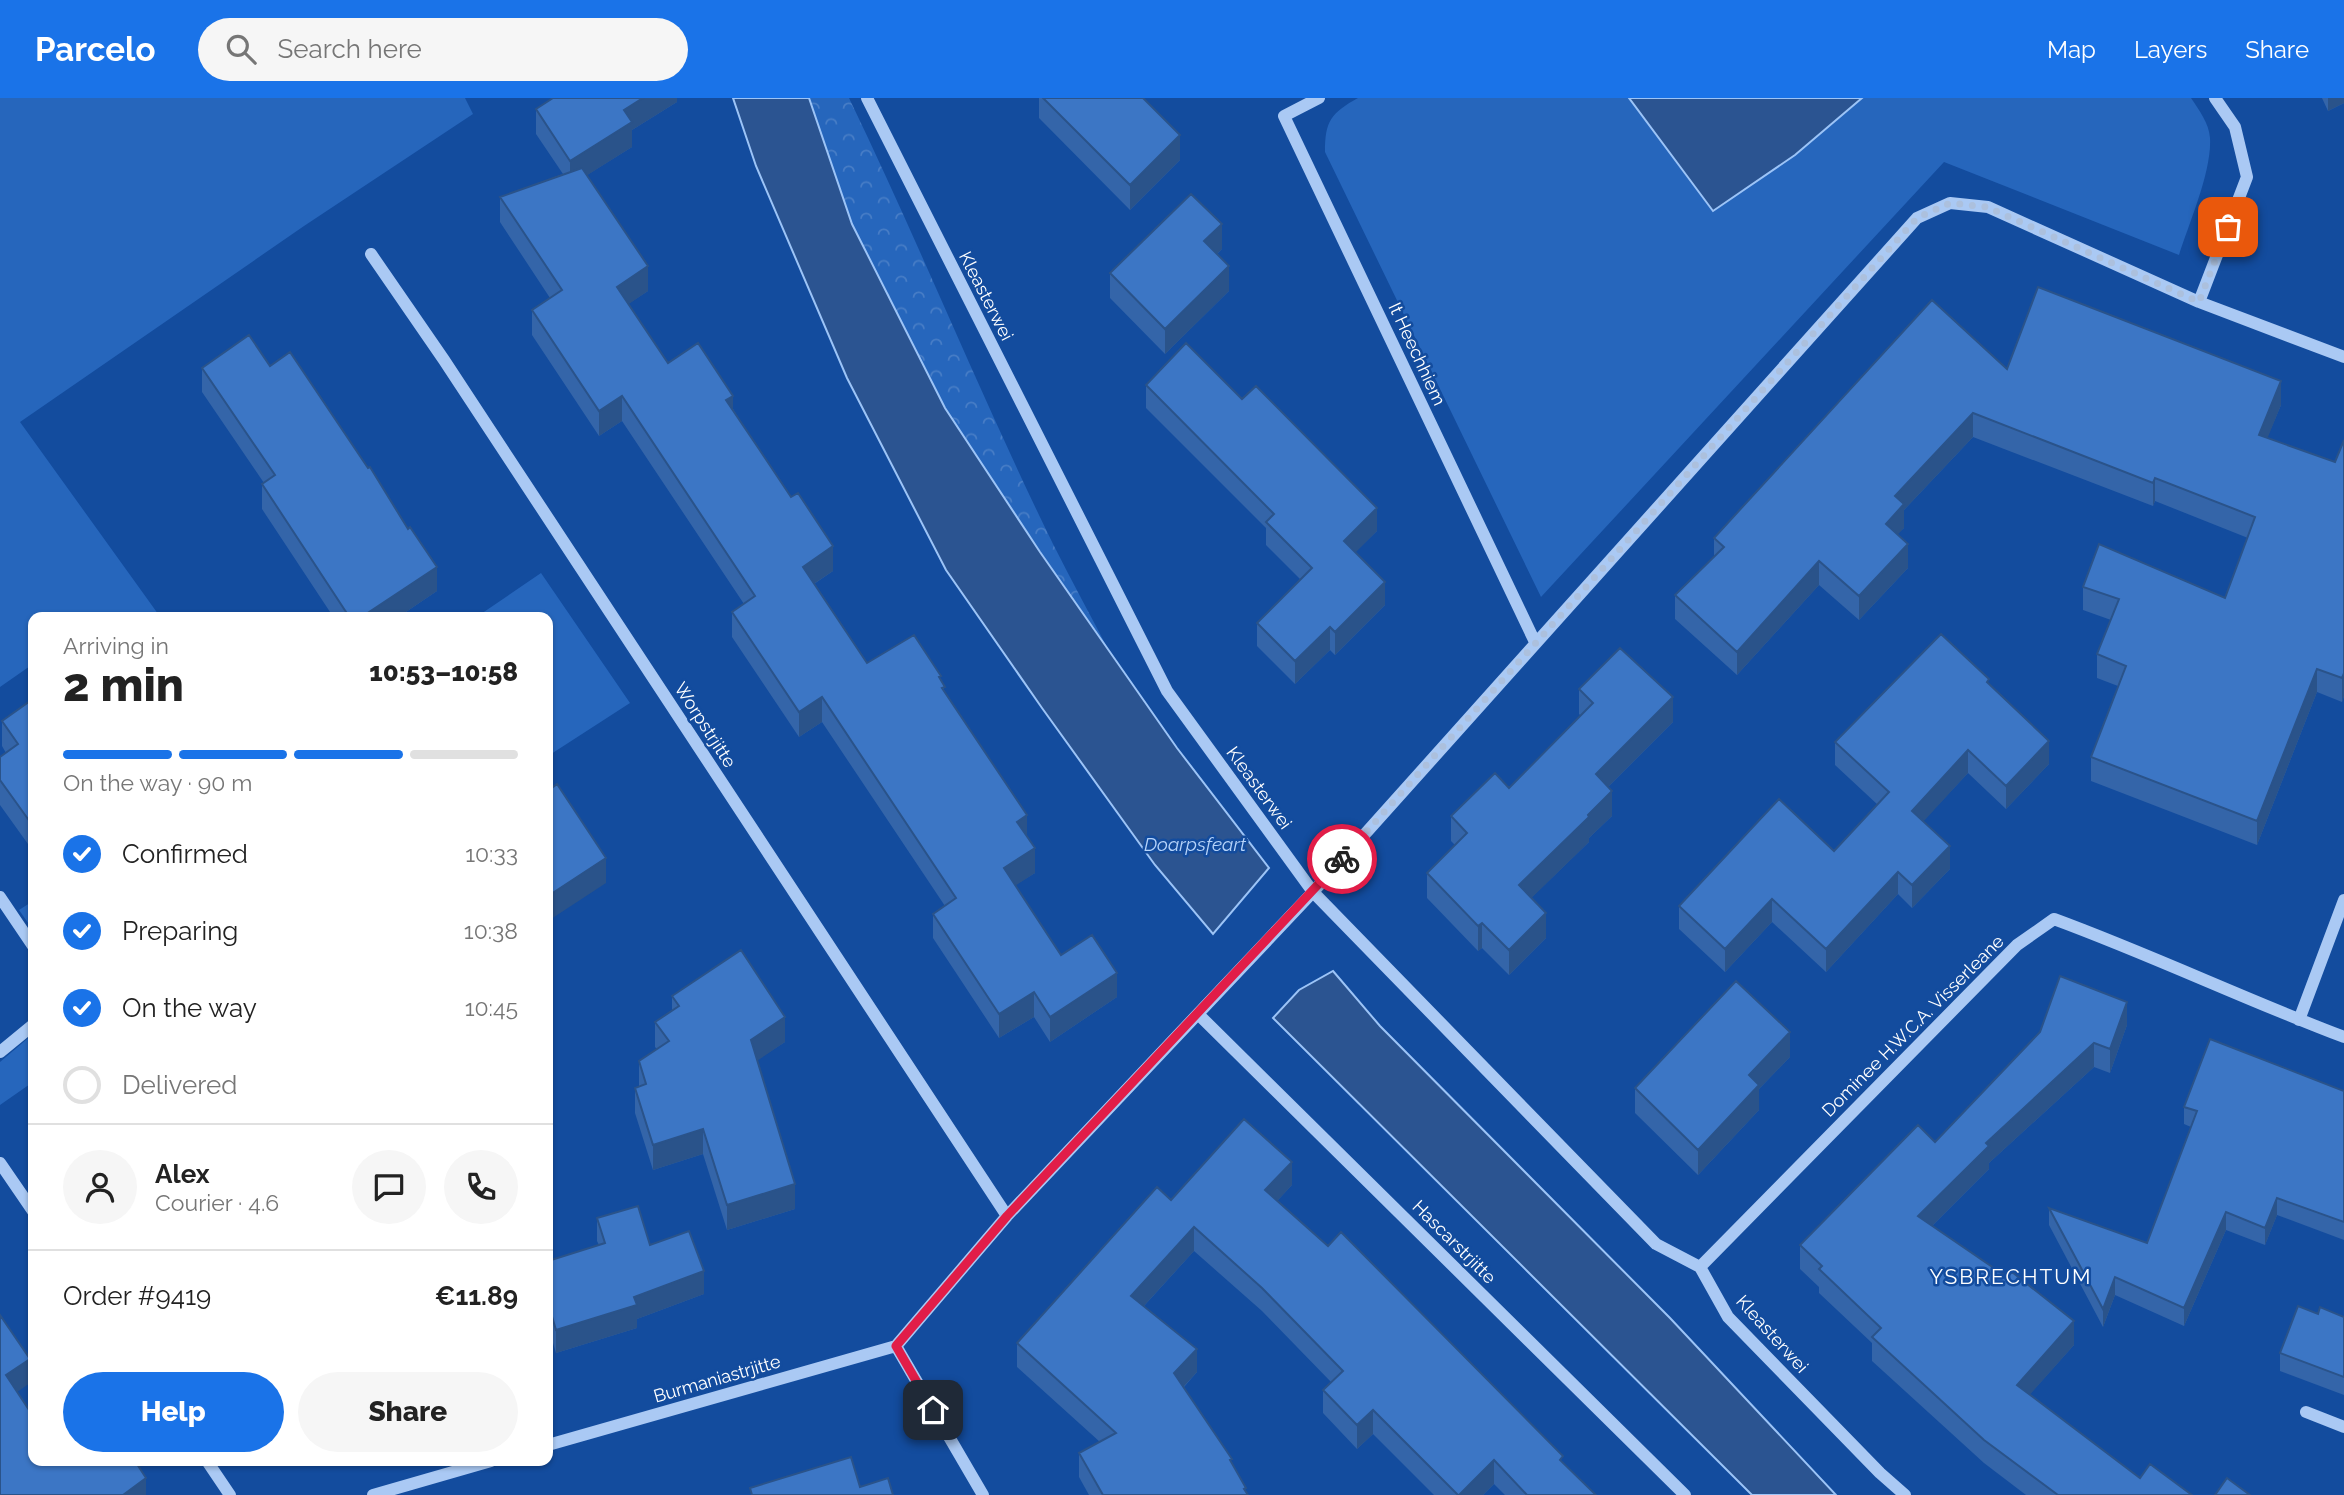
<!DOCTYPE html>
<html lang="en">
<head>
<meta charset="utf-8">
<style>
  body { margin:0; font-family:Raleway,sans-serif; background:#f6f6f6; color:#222; height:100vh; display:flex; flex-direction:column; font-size:26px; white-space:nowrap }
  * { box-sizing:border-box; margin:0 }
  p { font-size:23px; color:#767676 }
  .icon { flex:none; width:38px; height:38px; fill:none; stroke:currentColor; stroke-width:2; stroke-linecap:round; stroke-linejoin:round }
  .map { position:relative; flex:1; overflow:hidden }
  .details { position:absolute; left:28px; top:514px; width:525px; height:854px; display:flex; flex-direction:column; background:#fff; border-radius:14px; box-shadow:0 2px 5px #0004 }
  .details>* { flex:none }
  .pin { position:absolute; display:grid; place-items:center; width:60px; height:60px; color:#fff; margin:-30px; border-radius:14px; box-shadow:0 4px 10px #0006 }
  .courier { position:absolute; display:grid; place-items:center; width:70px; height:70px; margin:-35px; border:5px solid #e11d48; border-radius:50%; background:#fff; color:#222; box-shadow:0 2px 9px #0007 }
  .overview em { font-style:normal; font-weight:800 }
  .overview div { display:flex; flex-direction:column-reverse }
  .overview { display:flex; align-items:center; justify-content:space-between; height:119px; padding:0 35px }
  h1 { font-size:46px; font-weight:800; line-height:52px }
  .bar { display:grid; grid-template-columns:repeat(4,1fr); gap:10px 7px; align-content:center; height:84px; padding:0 35px }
  .bar i { height:9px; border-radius:5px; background:#e0e0e0 }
  .bar .current { background:#1a73e8 }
  .bar p { grid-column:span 4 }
  .line { display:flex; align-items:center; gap:18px; padding:0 35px; border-top:2px solid #e0e0e0 }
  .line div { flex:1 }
  .round { display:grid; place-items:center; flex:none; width:74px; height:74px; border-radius:37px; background:#f6f6f6 }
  ol { padding:0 35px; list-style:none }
  li { display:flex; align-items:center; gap:21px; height:77px }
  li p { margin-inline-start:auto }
  li .icon { padding:7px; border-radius:50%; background:#1a73e8; color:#fff; stroke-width:4 }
  li:last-child { color:#767676 }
  li i { width:38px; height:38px; border:4px solid #e0e0e0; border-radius:50% }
  .primary-button { display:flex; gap:14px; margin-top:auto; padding:14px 35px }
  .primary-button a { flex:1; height:80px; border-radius:42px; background:#1a73e8; color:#fff; font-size:28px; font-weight:800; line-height:80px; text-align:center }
  .primary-button a+a { background:#f6f6f6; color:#222 }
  header { display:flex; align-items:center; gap:42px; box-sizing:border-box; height:98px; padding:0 35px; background:#1a73e8; color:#fff }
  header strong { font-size:33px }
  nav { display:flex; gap:38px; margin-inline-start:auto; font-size:24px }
  .search { width:490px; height:63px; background:#f6f6f6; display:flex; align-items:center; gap:18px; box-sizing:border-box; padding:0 24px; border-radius:38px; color:#767676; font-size:26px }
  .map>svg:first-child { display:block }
  .green { fill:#2666bc }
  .forest { fill:url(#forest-crowns) }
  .water { fill:#2b5491; stroke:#9cc4f7; stroke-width:2 }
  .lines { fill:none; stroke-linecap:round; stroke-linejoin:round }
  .minor { stroke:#aac9f4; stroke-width:12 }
  .wall { fill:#3465a9 }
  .shaded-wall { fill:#2a538a }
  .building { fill:#3c76c5; stroke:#2a538a; stroke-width:2 }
  .done { stroke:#acc0dd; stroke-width:7; stroke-dasharray:0 12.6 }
  .route { stroke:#e11d48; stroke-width:9 }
  .labels { text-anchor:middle; stroke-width:5; stroke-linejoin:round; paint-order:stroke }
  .street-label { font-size:18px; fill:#fff; stroke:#134c9e }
  .water-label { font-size:19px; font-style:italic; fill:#b7d4fa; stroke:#134c9e }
  .quarter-label { font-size:21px; letter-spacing:2px; fill:#fff; stroke:#134c9e }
</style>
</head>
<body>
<header>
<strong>Parcelo</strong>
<div class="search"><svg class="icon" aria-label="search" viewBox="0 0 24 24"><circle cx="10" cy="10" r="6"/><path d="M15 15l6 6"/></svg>Search here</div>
<nav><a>Map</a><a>Layers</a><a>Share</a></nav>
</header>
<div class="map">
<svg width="2344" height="1397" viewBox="0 0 2344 1397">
  <defs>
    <pattern id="forest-crowns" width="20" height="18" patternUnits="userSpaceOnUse" patternTransform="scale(1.75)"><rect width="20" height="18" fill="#2666bc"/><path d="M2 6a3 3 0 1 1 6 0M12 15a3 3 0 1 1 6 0" fill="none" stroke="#477dc6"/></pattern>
  </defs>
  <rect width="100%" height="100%" fill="#134c9e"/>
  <!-- green -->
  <path class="green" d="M 0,0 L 465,0 L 473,16 L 304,128 L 20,324 L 161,520 L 33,520 L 33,566 L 0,589 Z
    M 1358,0 L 1629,0 L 1713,113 L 1795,57 L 1862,0 L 2191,0 C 2199,12 2209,25 2210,40 C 2212,73 2189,125 2179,157 L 1944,64 L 1541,499 L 1325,54 C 1325,23 1331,15 1358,0 Z
    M 541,475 L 630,605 L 548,658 L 548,520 L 475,520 Z
    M 33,803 L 33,832 L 19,812 Z
    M 33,936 L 33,984 L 0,1007 L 0,964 Z"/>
  <!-- forest -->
  <path class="forest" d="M 809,0 L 849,0 C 920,147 981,299 1053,446 C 1071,482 1091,518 1110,555 L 1040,453 L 945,310 L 852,126 Z"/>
  <!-- water -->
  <path class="water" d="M 733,0 L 809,0 L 852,126 L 945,310 L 1040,454 L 1177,650 L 1269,770 L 1213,836 L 1155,767 L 1042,610 L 946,472 L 847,280 L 756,68 Z
    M 1629,0 L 1862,0 L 1795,57 L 1713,113 Z
    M 1333,873 L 1380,928 L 1670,1220 L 1836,1397 L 1752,1397 L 1273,920 L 1299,892 Z"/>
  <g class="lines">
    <!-- minor -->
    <path class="minor" d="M 867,0 L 1167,593 L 1313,794 L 1656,1146 L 1700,1169 L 1728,1219 L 1880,1375 L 1905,1397
      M 1319,0 L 1284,18 L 1535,544
      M 371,156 L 444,262 L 1007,1118
      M 2199,204 L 2247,79 L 2235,29 L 2215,0
      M 0,799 L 33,848
      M 1198,916 L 1685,1397
      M 2299,922 L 2344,802
      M 0,954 L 33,927
      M 0,1065 L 33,1113
      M 1700,1169 L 2017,847 L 2054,821 C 2152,857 2246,902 2344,939
      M 2306,1314 L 2344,1329
      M 548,1347 L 896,1248
      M 207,1363 L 230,1397
      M 373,1397 L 491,1363
      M 983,1397 L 896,1248 L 1007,1118 L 1313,794 L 1917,120 L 1950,105 L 1988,109 L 2199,204 L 2344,259"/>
  </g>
  <!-- wall -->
  <path class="wall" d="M 677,0 L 677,4 L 632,32 L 632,49 L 587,77 L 648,193 L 628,206 L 668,265 L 733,311 L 833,473 L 814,486 L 867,565 L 941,582 L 945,595 L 1027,738 L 1035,775 L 1015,787 L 1061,857 L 1117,899 L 1050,944 L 1034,919 L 999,940 L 933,840 L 933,816 L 945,808 L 822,624 L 799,639 L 732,539 L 732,514 L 744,506 L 622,323 L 599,338 L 532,237 L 532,212 L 550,200 L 500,124 L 500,99 L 563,76 L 536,36 L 536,11 Z
    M 1039,0 L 1043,0 L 1180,62 L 1130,112 L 1039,20 Z
    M 2322,0 L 2344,0 L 2344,5 L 2328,13 Z
    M 1222,151 L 1217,156 L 1229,193 L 1165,256 L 1110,200 L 1110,175 Z
    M 270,268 L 408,431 L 437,493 L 397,520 L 334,520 L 262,411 L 262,386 L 264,385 L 202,294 L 202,270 Z
    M 2007,271 L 2281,307 L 2267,340 L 2335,364 L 2344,342 L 2344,598 L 2342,604 L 2317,594 L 2257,747 L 2091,683 L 2091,659 L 2118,588 L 2097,580 L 2097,556 L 2111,522 L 2083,512 L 2083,489 L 2225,500 L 2248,440 L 2155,403 L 2153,408 L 1973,339 L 1904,412 L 1904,430 L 1897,436 L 1908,470 L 1859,522 L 1819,487 L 1737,577 L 1675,521 L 1675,497 L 1714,459 L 1714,440 Z
    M 1146,287 L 1242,301 L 1377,433 L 1355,454 L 1385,507 L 1335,557 L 1330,552 L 1295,586 L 1257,548 L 1257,525 L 1300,481 L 1266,447 L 1266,430 L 1146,310 Z
    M 1989,586 L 2049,666 L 2006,711 L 1968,675 L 1923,723 L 1950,771 L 1912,810 L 1898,796 L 1826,874 L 1772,824 L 1725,874 L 1679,831 L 1679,808 L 1834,753 L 1878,707 L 1835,667 L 1835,644 Z
    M 1579,591 L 1673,624 L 1608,689 L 1612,718 L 1589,740 L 1589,744 L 1531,800 L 1546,840 L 1509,877 L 1482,850 L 1478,853 L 1427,800 L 1427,775 L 1455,747 L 1451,743 L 1451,718 L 1509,690 L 1581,618 L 1579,616 Z
    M 33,601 L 33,753 L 0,707 L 0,659 L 6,655 L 2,648 L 2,623 Z
    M 672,898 L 785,944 L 757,962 L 795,1111 L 727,1132 L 703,1056 L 653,1072 L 635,1015 L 635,990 L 639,988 L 639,963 L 657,951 L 655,949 L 655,924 L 672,912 Z
    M 2127,927 L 2110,975 L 2094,969 L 1989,1065 L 1989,1071 L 1932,1128 L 2074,1247 L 2029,1297 L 2140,1380 L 2192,1397 L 2026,1397 L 1984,1365 L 1872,1263 L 1872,1245 L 1819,1195 L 1819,1189 L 1800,1171 L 1800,1147 L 1935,1044 L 2040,934 Z
    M 1790,959 L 1759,991 L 1759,1012 L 1698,1077 L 1635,1015 L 1635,990 Z
    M 2344,993 L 2344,1142 L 2277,1117 L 2265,1147 L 2226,1132 L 2184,1228 L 2115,1197 L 2103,1229 L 2049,1127 L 2049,1110 L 2147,1145 L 2191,1029 L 2184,1026 L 2184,1009 Z
    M 1292,1087 L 1277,1103 L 1596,1397 L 1505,1397 L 1494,1386 L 1483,1397 L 1434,1397 L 1373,1336 L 1357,1351 L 1323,1315 L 1323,1292 L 1331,1284 L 1262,1213 L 1194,1153 L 1144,1208 L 1197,1274 L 1184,1289 L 1232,1365 L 1248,1397 L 1089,1397 L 1079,1379 L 1079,1355 L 1100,1344 L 1017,1269 L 1017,1245 L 1171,1102 Z
    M 597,1120 L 650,1147 L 704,1196 L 637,1221 L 637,1230 L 556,1255 L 548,1228 L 548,1163 L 599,1147 L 597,1143 Z
    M 2318,1216 L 2344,1219 L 2344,1297 L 2280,1273 L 2280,1255 Z"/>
  <!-- shaded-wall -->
  <path class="shaded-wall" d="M 643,0 L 677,0 L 677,4 L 632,32 L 632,49 L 570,88 L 570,63 L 624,12 Z
    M 2328,0 L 2344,0 L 2344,5 L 2328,13 Z
    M 1180,37 L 1180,62 L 1130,112 L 1130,87 Z
    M 1222,126 L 1222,151 L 1204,168 L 1204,143 Z
    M 648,168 L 648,193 L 617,214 L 617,189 Z
    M 1229,168 L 1229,193 L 1165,256 L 1165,231 Z
    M 2281,283 L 2281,307 L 2259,361 L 2259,337 Z
    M 622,298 L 622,323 L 599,338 L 599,313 Z
    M 733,298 L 733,322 L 726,302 Z
    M 1973,315 L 1973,339 L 1904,412 L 1904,430 L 1886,449 L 1886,426 L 1895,398 Z
    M 2155,380 L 2155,403 L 2153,408 L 2153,385 Z
    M 1377,410 L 1377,433 L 1344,466 L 1344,443 Z
    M 1908,446 L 1908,470 L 1859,522 L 1859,498 Z
    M 833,448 L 833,473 L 803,493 L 803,469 Z
    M 1819,463 L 1819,487 L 1737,577 L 1737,554 Z
    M 437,469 L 437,493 L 397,520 L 360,520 Z
    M 1385,484 L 1385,507 L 1335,557 L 1335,534 Z
    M 1330,529 L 1330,552 L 1295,586 L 1295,563 Z
    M 2317,571 L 2317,594 L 2257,747 L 2257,723 Z
    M 2344,575 L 2344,598 L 2342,604 L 2342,580 Z
    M 822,599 L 822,624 L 799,639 L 799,614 Z
    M 1673,599 L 1673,624 L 1596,701 L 1596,676 Z
    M 2049,643 L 2049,666 L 2006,711 L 2006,688 Z
    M 1968,652 L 1968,675 L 1912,736 L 1912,713 Z
    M 1612,693 L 1612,718 L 1589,740 L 1589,744 L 1519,812 L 1519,787 Z
    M 1027,717 L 1027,742 L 1017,724 Z
    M 1950,748 L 1950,771 L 1912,810 L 1912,787 Z
    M 1035,750 L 1035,775 L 1004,795 L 1004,770 Z
    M 606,760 L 606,785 L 548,823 L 548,798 Z
    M 1898,774 L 1898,796 L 1826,874 L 1826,851 Z
    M 1772,801 L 1772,824 L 1725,874 L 1725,851 Z
    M 1546,815 L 1546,840 L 1509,877 L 1509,852 Z
    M 1482,825 L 1482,850 L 1478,853 L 1478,828 Z
    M 1117,875 L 1117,899 L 1050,944 L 1050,919 Z
    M 1034,894 L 1034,919 L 999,940 L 999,916 Z
    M 2127,904 L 2127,927 L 2110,975 L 2110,951 Z
    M 785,919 L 785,944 L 751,967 L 751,942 Z
    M 1790,934 L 1790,959 L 1759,991 L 1759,1012 L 1698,1077 L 1698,1052 L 1749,977 Z
    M 2094,945 L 2094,969 L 1989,1065 L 1989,1071 L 1918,1142 L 1918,1118 L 1986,1045 Z
    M 703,1031 L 703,1056 L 653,1072 L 653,1047 Z
    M 1292,1064 L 1292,1087 L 1265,1116 L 1265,1092 Z
    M 795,1086 L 795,1111 L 727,1132 L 727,1107 Z
    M 2277,1100 L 2277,1117 L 2265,1147 L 2265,1130 Z
    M 2226,1114 L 2226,1132 L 2184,1228 L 2184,1210 Z
    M 1194,1129 L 1194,1153 L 1131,1222 L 1131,1198 Z
    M 704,1173 L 704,1196 L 637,1221 L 637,1230 L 556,1255 L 556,1232 L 634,1199 Z
    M 2115,1179 L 2115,1197 L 2103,1229 L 2103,1211 Z
    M 2074,1223 L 2074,1247 L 2017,1311 L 2017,1287 Z
    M 1197,1251 L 1197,1274 L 1174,1299 L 1174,1275 Z
    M 30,1261 L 30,1285 L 6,1302 L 6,1277 Z
    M 1373,1312 L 1373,1336 L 1357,1351 L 1357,1327 Z
    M 1494,1362 L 1494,1386 L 1483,1397 L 1459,1397 Z
    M 146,1380 L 146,1397 L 123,1397 Z"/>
  <!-- building -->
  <path class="building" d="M 553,0 L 643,0 L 624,12 L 632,24 L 570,63 L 536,11 Z
    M 1043,0 L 1143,0 L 1180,37 L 1130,87 Z
    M 582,70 L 648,168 L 617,189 L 668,265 L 698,245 L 733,298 L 726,302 L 759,351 L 791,399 L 798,395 L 833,448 L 803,469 L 867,565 L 914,537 L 941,578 L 939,579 L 945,589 L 942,590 L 1027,717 L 1017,724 L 1035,750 L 1004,770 L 1061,857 L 1092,837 L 1117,875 L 1050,919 L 1034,894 L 999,916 L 933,816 L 956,800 L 822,599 L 799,614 L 732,514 L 755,498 L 622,298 L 599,313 L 532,212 L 562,192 L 500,99 Z
    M 1191,96 L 1222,126 L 1204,143 L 1229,168 L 1165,231 L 1110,175 Z
    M 2038,189 L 2281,283 L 2259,337 L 2335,364 L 2344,342 L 2344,575 L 2342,580 L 2317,571 L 2257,723 L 2091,659 L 2126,568 L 2097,556 L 2119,501 L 2083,489 L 2099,446 L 2225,500 L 2255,419 L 2155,380 L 2153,385 L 1973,315 L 1895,398 L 1904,406 L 1886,426 L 1908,446 L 1859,498 L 1819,463 L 1737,554 L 1675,497 L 1724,449 L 1714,440 L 1932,202 L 2007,271 Z
    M 249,237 L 270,268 L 290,254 L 368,370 L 370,369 L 408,431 L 410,429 L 437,469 L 360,520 L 350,520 L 262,386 L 275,377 L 202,270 Z
    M 1186,245 L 1242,301 L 1256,288 L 1377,410 L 1344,443 L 1385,484 L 1335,534 L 1330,529 L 1295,563 L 1257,525 L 1312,470 L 1266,424 L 1274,416 L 1146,287 Z
    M 1941,536 L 1989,581 L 1987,584 L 2049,643 L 2006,688 L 1968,652 L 1912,713 L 1950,748 L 1912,787 L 1898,774 L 1826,851 L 1772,801 L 1725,851 L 1679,808 L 1779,701 L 1834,753 L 1889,694 L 1835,644 Z
    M 1620,550 L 1673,599 L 1596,676 L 1612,693 L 1588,717 L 1589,719 L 1519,787 L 1546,815 L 1509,852 L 1482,825 L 1478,828 L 1427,775 L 1467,735 L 1451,718 L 1495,675 L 1509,690 L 1593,605 L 1579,591 Z
    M 33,601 L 33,728 L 0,682 L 0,659 L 18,646 L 2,623 Z
    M 557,686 L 606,760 L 548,798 L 548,693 Z
    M 741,852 L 785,919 L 751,942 L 795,1086 L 727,1107 L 703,1031 L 653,1047 L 635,990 L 646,986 L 639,963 L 669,943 L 655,924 L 679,908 L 672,898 Z
    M 2060,878 L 2127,904 L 2110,951 L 2094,945 L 1986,1045 L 1989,1048 L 1918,1118 L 2007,1179 L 2012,1174 L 2074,1223 L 2017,1287 L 2140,1380 L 2150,1366 L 2192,1397 L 2058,1397 L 1984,1342 L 1872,1239 L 1881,1230 L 1819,1171 L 1822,1168 L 1800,1147 L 1918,1027 L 1935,1044 L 2040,934 Z
    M 1736,883 L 1790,934 L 1749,977 L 1759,987 L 1698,1052 L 1635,990 Z
    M 2210,941 L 2344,993 L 2344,1124 L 2277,1100 L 2265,1130 L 2226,1114 L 2184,1210 L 2115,1179 L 2103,1211 L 2049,1110 L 2147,1145 L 2197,1013 L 2184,1009 Z
    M 1244,1021 L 1292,1064 L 1265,1092 L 1328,1148 L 1341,1134 L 1563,1358 L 1560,1362 L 1596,1397 L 1527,1397 L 1494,1362 L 1459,1397 L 1458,1397 L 1373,1312 L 1357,1327 L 1323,1292 L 1343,1273 L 1262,1190 L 1194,1129 L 1131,1198 L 1197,1251 L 1174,1275 L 1232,1361 L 1230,1362 L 1246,1390 L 1244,1391 L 1248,1397 L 1103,1397 L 1079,1355 L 1116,1335 L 1017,1245 L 1157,1089 L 1171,1102 Z
    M 638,1108 L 650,1147 L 689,1133 L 704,1173 L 634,1199 L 637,1207 L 556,1232 L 548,1205 L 548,1163 L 605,1145 L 597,1120 Z
    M 2298,1208 L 2318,1216 L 2320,1209 L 2344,1219 L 2344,1279 L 2280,1255 Z
    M 0,1217 L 30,1261 L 6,1277 L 33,1318 L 33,1363 L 135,1363 L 146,1380 L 123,1397 L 0,1397 Z
    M 851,1359 L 860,1389 L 888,1380 L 893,1397 L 752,1397 L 750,1390 Z
    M 2227,1380 L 2250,1397 L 2215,1397 Z"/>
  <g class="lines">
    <!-- done -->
    <path class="done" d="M 1342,761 L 1917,120 L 1950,105 L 1987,109 L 2199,204 L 2228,129"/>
    <!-- route -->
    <path class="route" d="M 933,1312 L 896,1248 L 1007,1118 L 1342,761"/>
  </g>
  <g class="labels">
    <!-- street labels -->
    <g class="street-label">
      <text transform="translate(986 198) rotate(63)" y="6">Kleasterwei</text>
      <text transform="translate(1417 256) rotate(65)" y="6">It Heechhiem</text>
      <text transform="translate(705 627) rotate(57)" y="6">Worpstrjitte</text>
      <text transform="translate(1259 690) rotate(54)" y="6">Kleasterwei</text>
      <text transform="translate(1913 928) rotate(-45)" y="6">Dominee H.W.C.A. Visserleane</text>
      <text transform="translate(1454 1144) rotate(45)" y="6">Hascarstrjitte</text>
      <text transform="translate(1772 1236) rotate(48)" y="6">Kleasterwei</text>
      <text transform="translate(717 1281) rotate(-16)" y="6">Burmaniastrjitte</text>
    </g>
    <!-- water labels -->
    <g class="water-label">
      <text x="1195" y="753">Doarpsfeart</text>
    </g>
    <!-- quarter labels -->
    <g class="quarter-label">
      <text x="2011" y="1186">YSBRECHTUM</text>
    </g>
  </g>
</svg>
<div class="pin" style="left:2228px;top:129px;background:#ea580c"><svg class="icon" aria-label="bag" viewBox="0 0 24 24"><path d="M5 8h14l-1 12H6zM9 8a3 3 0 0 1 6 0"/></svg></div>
<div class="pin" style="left:933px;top:1312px;background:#1f2937"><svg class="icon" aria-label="home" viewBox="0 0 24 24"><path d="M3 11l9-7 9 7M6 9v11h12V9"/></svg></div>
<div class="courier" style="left:1342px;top:761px"><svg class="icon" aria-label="bike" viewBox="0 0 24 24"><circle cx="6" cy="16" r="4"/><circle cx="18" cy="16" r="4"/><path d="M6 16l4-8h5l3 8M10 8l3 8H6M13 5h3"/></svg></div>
<section class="details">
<div class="overview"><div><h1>2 min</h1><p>Arriving in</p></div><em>10:53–10:58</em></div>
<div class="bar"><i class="current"></i><i class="current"></i><i class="current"></i><i></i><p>On the way · 90 m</p></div>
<ol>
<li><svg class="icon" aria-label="check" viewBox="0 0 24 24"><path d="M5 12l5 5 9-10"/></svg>Confirmed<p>10:33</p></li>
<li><svg class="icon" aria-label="check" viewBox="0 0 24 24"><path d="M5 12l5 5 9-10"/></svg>Preparing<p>10:38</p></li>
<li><svg class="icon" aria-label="check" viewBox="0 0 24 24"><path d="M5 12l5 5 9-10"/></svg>On the way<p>10:45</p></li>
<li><i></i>Delivered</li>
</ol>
<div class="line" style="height:126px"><a class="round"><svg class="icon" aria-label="person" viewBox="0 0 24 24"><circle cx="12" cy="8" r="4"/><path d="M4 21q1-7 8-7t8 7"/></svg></a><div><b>Alex</b><p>Courier · 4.6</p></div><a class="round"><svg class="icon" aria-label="chat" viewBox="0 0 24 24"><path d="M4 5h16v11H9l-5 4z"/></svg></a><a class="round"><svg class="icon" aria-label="phone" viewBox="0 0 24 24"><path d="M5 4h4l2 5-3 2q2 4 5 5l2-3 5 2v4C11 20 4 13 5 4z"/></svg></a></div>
<div class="line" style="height:91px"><div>Order #9419</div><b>€11.89</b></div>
<div class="primary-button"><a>Help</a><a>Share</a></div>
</section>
</div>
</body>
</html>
